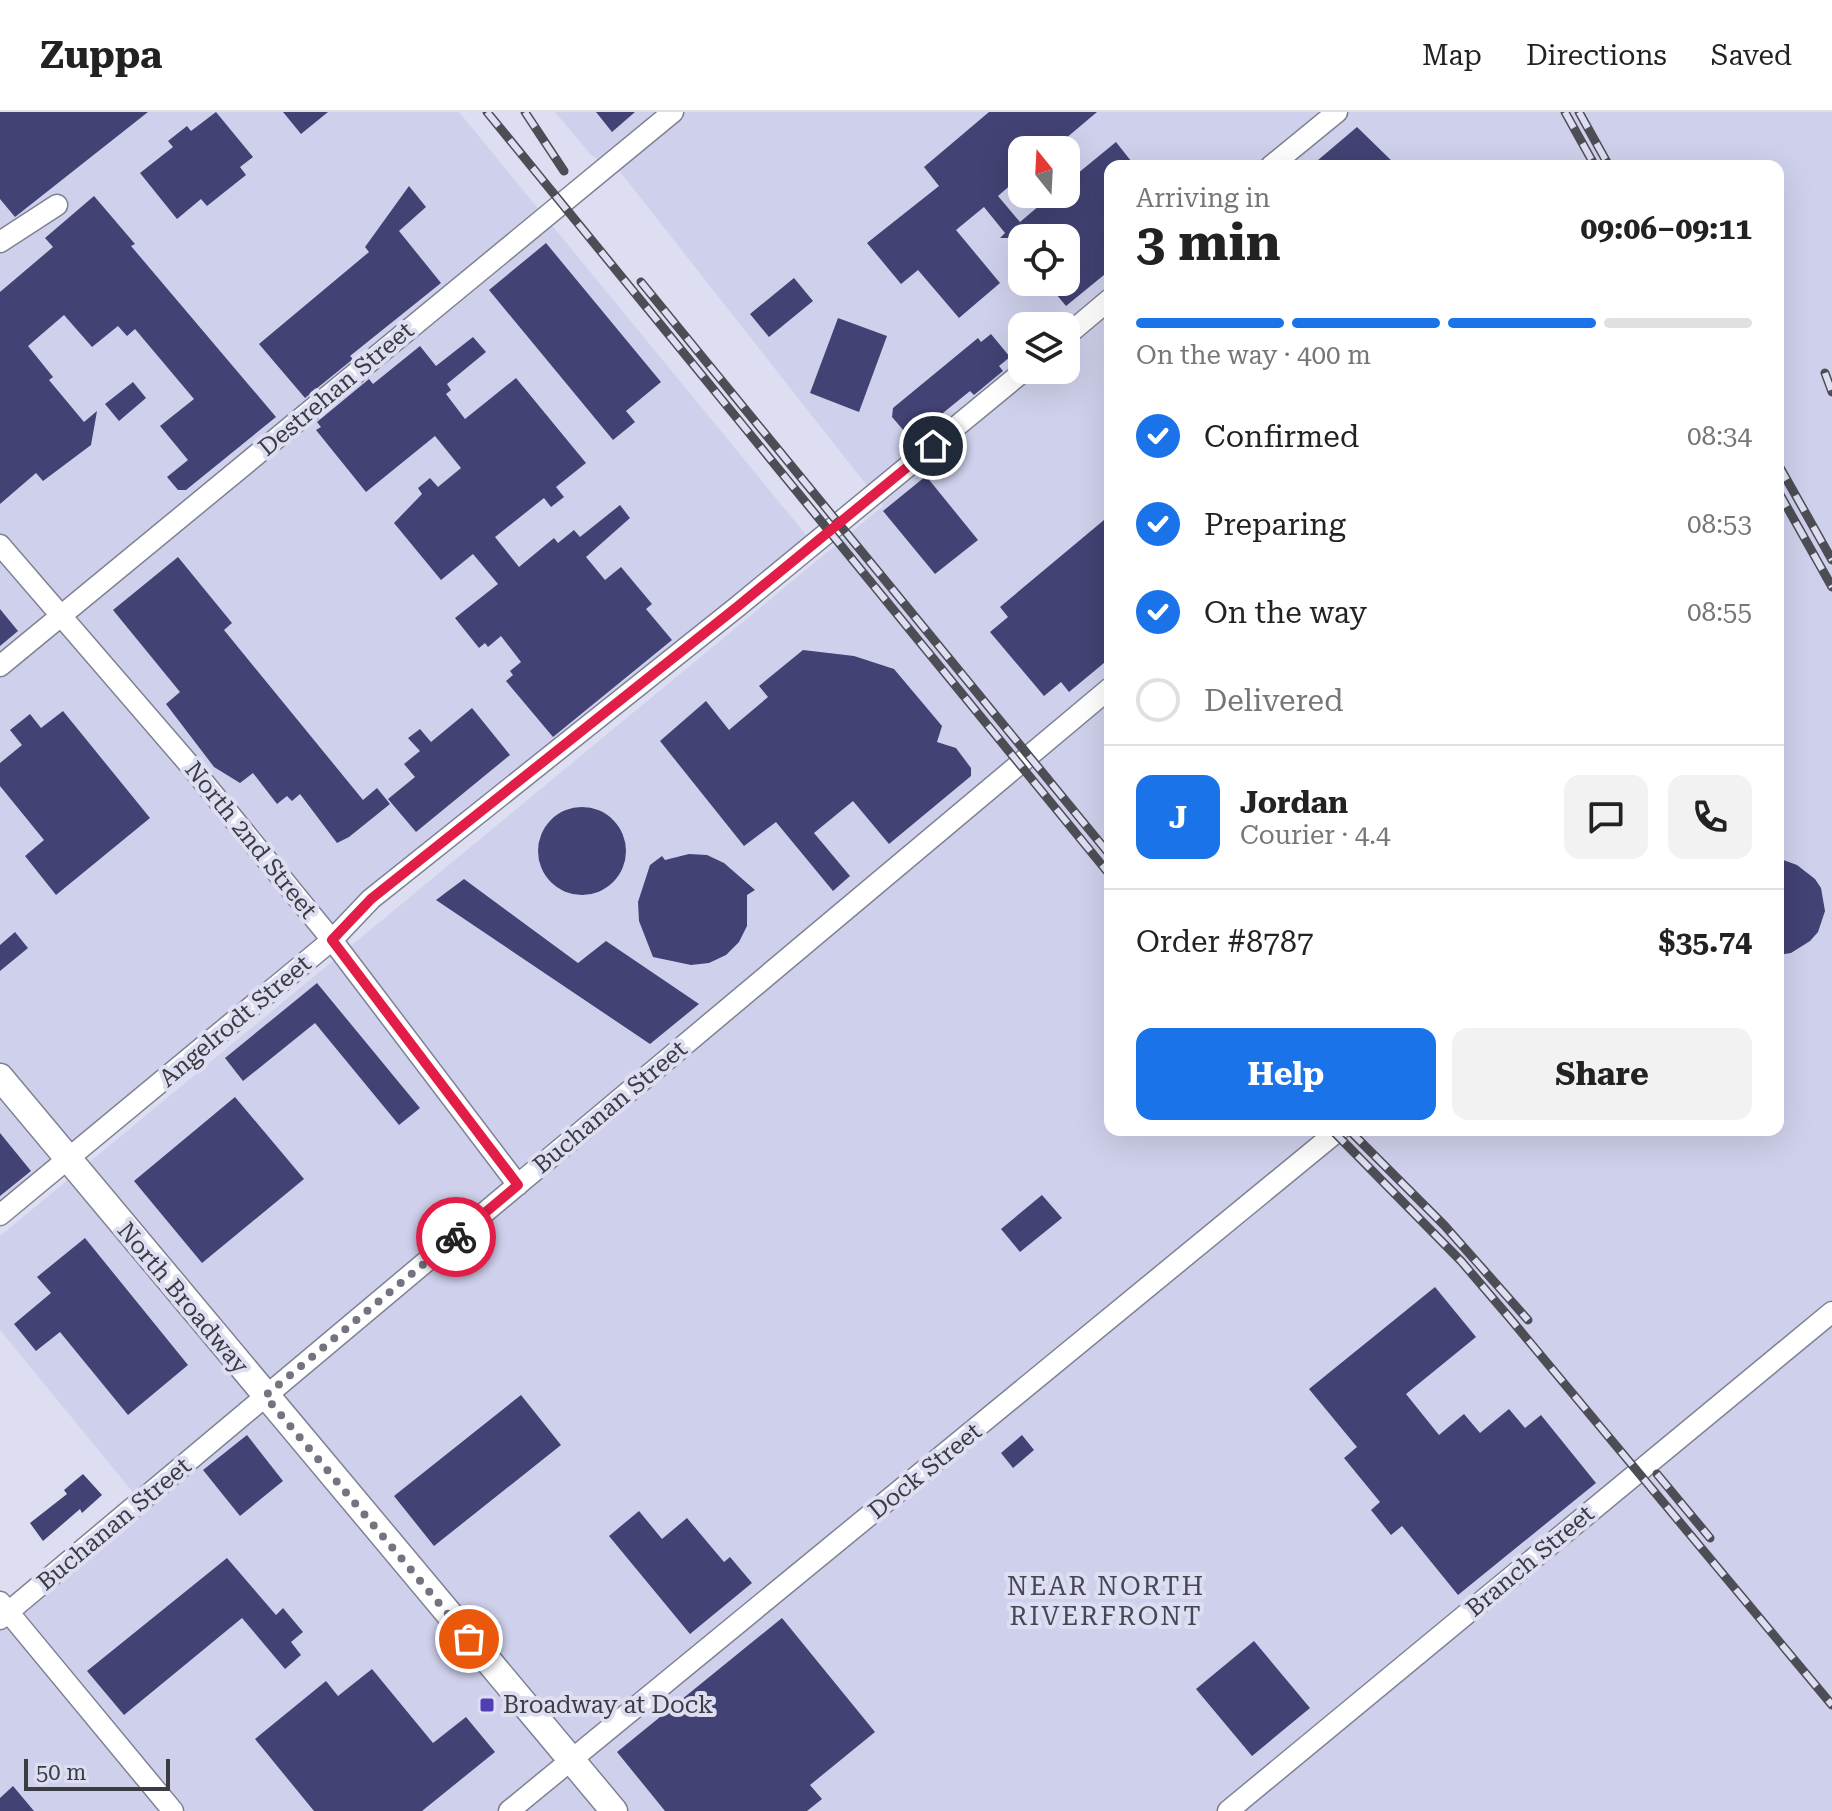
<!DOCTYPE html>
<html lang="en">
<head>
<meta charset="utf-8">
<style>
  body { margin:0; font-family:"Roboto Serif",serif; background:#f2f2f2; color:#222; height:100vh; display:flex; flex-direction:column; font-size:30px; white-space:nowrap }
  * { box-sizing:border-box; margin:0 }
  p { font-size:26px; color:#767676 }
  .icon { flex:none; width:44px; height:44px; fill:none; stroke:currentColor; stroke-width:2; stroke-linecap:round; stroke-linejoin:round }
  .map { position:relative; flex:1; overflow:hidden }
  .side { position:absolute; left:1104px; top:48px; width:680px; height:976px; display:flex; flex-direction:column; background:#fff; border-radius:16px; box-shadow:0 8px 32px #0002 }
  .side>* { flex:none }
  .needle { width:52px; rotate:342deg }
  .tools { position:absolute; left:1008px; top:24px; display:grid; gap:16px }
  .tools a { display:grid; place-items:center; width:72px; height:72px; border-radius:16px; background:#fff; box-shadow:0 8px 32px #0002; font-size:40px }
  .scale { position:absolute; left:24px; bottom:20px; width:146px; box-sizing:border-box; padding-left:8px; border:4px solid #3b3b43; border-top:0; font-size:22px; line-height:28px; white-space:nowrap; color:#3b3b43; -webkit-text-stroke:6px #dddef2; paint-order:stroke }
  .pin { position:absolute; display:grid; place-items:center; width:68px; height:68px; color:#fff; margin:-34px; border:4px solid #fff; border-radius:50%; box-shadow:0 2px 8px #0007 }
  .courier { position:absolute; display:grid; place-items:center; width:80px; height:80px; margin:-40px; border:6px solid #e11d48; border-radius:50%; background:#fff; color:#222; box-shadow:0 2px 10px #0007 }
  .head em { font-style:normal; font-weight:700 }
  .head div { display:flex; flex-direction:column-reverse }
  .head { display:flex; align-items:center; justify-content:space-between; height:136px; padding:0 32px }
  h1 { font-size:52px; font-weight:700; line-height:60px }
  .bar { display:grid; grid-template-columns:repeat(4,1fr); gap:12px 8px; align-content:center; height:96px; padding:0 32px }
  .bar i { height:10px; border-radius:6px; background:#e0e0e0 }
  .bar .on { background:#1a73e8 }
  .bar p { grid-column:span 4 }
  .line { display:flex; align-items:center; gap:20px; padding:0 32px; border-top:2px solid #e0e0e0 }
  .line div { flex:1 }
  .round { display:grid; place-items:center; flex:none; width:84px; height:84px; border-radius:16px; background:#f2f2f2 }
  ol { padding:0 32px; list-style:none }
  li { display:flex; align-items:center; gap:24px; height:88px }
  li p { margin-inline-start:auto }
  li .icon { padding:8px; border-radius:50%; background:#1a73e8; color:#fff; stroke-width:4 }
  li:last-child { color:#767676 }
  li i { width:44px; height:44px; border:4px solid #e0e0e0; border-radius:50% }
  .button { display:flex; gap:16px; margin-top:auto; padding:16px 32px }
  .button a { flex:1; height:92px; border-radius:16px; background:#1a73e8; color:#fff; font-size:32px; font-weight:700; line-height:92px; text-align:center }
  .button a+a { background:#f2f2f2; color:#222 }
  header { display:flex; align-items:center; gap:48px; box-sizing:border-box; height:112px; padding:0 40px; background:#fff; border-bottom:2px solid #e0e0e0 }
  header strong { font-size:38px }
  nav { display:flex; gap:44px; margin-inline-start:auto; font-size:28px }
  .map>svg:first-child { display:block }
  .built { fill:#cfd1ec; fill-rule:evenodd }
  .building { fill:#424274 }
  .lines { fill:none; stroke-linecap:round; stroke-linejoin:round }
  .minor-casing { stroke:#7f8193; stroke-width:23 }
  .major-casing { stroke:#7f8193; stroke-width:29 }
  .minor { stroke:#fff; stroke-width:20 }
  .major { stroke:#fff; stroke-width:26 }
  .rail-casing { stroke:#4d4d56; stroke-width:9 }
  .rail { stroke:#dddef2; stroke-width:6; stroke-dasharray:18; stroke-linecap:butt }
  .done { stroke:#747480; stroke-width:8; stroke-dasharray:0 14.4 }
  .route { stroke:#e11d48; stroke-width:10 }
  .poi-dot { fill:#4e3fb6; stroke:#dddef2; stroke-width:3 }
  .labels { text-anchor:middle; stroke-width:8; stroke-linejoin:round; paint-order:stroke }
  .street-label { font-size:24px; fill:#3b3b43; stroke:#dddef2 }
  .poi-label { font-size:24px; fill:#3b3b43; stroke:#dddef2; text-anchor:start }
  .neighbourhood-label { font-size:26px; letter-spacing:2px; fill:#454657; stroke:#dddef2 }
</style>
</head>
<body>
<header>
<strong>Zuppa</strong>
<nav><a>Map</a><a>Directions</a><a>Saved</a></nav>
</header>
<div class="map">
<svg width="1832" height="1699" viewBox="0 0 1832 1699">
  <rect width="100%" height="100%" fill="#dddef2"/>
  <!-- built -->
  <path class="built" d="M 0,0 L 459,0 L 807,424 L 0,1095 Z
    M 555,0 L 1832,0 L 1832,1699 L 0,1699 L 0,1516 L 145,1395 L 0,1218 L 0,1124 L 883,394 L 621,61 L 591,43 ZM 1022,38 L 1066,38 L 1066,82 L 1022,82 ZM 1110,54 L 1778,54 L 1778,1018 L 1110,1018 ZM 1022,126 L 1066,126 L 1066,170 L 1022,170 ZM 1022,214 L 1066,214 L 1066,258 L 1022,258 Z"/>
  <!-- building -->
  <path class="building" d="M 0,0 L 148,0 L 15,105 L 0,87 Z
    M 216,0 L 253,45 L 240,55 L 246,63 L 207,94 L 201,87 L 177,107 L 140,61 L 173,35 L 168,29 L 187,14 L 191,19 Z
    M 283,0 L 328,0 L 301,22 Z
    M 596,0 L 635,0 L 612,20 Z
    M 989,0 L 1097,0 L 1052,38 L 1022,38 L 1022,63 L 998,84 L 1020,110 L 1053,82 L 1066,82 L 1066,71 L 1116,30 L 1135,54 L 1110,54 L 1110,158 L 1066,194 L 1046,170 L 1066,170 L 1066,126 L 1022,126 L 1022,141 L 1009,126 L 1000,126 L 1005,121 L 984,95 L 956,118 L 1000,171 L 959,206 L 918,158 L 901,172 L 867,131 L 939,74 L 924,55 Z
    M 1357,15 L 1397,54 L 1311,54 Z
    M 409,74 L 426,95 L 399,119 L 441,171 L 350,244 L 353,247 L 305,286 L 259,232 L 369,140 L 365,135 Z
    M 94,84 L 135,132 L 131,134 L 276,305 L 186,378 L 178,378 L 167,365 L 188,348 L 160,314 L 194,287 L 135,217 L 127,224 L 118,214 L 92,235 L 64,203 L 28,234 L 53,265 L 49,268 L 84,310 L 97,299 L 91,333 L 43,369 L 36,361 L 0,392 L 0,180 L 53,135 L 45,126 Z
    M 546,131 L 661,270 L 626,299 L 635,310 L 613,328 L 489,178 Z
    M 794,166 L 813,189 L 769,225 L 750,202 Z
    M 838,206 L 887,224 L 859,300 L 810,281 Z
    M 991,222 L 1010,245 L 999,254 L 1003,259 L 974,283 L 970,279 L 911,327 L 892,305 L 893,296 L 978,226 L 981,230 Z
    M 473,225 L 486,240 L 447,272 L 451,278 L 446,282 L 465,307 L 516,266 L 586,351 L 556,375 L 564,385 L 551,395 L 544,386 L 495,425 L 519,455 L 554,426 L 558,431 L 574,418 L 580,425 L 620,393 L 630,406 L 586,445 L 605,468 L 621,455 L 652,492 L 646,497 L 672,528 L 553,625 L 506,569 L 513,563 L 510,559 L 521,550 L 501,524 L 488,535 L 485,531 L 479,536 L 455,506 L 498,472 L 473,442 L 441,468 L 394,411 L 422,382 L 418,376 L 430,366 L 438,375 L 461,356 L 435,324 L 366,380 L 316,318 L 321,315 L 317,310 L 369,267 L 373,272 L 420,234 L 436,254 Z
    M 133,270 L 146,286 L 119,309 L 105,292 Z
    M 926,364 L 978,428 L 935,462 L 883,399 Z
    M 1110,403 L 1110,546 L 1069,580 L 1061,570 L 1044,584 L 990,520 L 1008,505 L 1000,495 Z
    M 178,445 L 232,511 L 224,518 L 363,688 L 377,676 L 390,692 L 349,725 L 337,731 L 300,682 L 292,689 L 287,684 L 277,692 L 253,661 L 240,671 L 214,655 L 166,592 L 180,580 L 113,498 Z
    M 0,497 L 18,519 L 0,534 Z
    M 803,538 L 854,544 L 894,557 L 942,614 L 937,630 L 956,636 L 971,656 L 971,664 L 889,732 L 853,689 L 814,721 L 850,764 L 833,779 L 776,710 L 744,734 L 660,629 L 706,589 L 729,618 L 768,585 L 759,574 Z
    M 472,596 L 510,643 L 416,720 L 388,687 L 415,665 L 404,652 L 420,639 L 408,626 L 420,617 L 431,630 Z
    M 63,599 L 150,706 L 56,783 L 25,744 L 44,728 L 0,674 L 0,651 L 22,633 L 10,618 L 30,602 L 41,616 Z
    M538 739a44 44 0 1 1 88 0a44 44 0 1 1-88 0Z
    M 689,742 L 707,743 L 724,751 L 755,778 L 747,783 L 747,814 L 739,830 L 726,843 L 709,851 L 691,853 L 653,845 L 639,809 L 638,790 L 650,753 L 662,744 L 665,748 Z
    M 1778,746 L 1797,753 L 1815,767 L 1821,776 L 1825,799 L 1818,820 L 1810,829 L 1791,841 L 1778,843 Z
    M 464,767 L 578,851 L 606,829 L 699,892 L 650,932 L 436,788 Z
    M 15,820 L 28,836 L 0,859 L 0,833 Z
    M 317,871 L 420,996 L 399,1013 L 315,911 L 243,969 L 225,946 Z
    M 235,985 L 304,1067 L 202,1151 L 134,1069 Z
    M 0,1021 L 31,1059 L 0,1084 Z
    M 1042,1083 L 1062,1106 L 1020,1140 L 1001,1117 Z
    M 85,1126 L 188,1253 L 128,1303 L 60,1220 L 36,1239 L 14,1212 L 51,1181 L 37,1165 Z
    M 1435,1175 L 1476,1225 L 1406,1282 L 1439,1323 L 1464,1302 L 1480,1321 L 1509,1297 L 1525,1316 L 1541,1303 L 1596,1371 L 1458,1483 L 1402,1414 L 1391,1423 L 1371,1398 L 1380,1390 L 1344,1346 L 1357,1335 L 1309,1277 Z
    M 521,1283 L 561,1333 L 434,1434 L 394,1384 Z
    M 247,1323 L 283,1369 L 240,1404 L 203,1358 Z
    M 1022,1323 L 1034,1338 L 1013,1356 L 1001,1341 Z
    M 83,1362 L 102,1383 L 82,1401 L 80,1397 L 43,1429 L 30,1411 L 67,1382 L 64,1378 Z
    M 639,1399 L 662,1427 L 687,1406 L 724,1450 L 730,1445 L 752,1471 L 690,1522 L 609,1424 Z
    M 227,1446 L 276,1503 L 283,1496 L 303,1520 L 291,1530 L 301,1543 L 285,1557 L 242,1506 L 124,1603 L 87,1559 Z
    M 782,1506 L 875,1620 L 810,1673 L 822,1687 L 807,1699 L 665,1699 L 617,1640 Z
    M 1254,1529 L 1310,1596 L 1252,1644 L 1196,1577 Z
    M 372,1557 L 433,1631 L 466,1605 L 495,1640 L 422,1699 L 314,1699 L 255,1627 L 326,1569 L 338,1584 Z
    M 13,1674 L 34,1699 L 0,1699 L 0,1686 Z"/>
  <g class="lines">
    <defs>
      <path id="minor" d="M 1271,54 L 1337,0
        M 0,130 L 57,93
        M 1066,224 L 1110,187
        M 0,433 L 188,651 L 332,828 L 518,1073
        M 0,554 L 673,0
        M 0,1103 L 332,828 L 371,787 L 737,495 L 1025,258
        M 0,1490 L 173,1699
        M 0,1507 L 1110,576
        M 509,1699 L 1339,1018
        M 1228,1699 L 1832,1200"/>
      <path id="major" d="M 0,965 L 614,1699"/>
    </defs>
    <!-- minor casing -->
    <use href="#minor" class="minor-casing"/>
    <!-- major casing -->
    <use href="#major" class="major-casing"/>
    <!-- minor -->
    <use href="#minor" class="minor"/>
    <!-- major -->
    <use href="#major" class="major"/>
    <defs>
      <path id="rail" d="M 487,0 L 1110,763
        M 525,0 L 564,59
        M 1565,0 L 1595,54
        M 1579,0 L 1609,54
        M 641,170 L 1110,743
        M 1825,261 L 1832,280
        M 1778,352 L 1832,448
        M 1778,379 L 1832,475
        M 1332,1018 L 1461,1149 L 1508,1204 L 1832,1593
        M 1349,1018 L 1444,1113 L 1528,1208
        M 1657,1362 L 1710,1426"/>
    </defs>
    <!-- rail casing -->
    <use href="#rail" class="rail-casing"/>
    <!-- rail -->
    <use href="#rail" class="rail"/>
  </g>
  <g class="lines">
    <!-- done -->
    <path class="done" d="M 456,1125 L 265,1284 L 469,1527"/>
    <!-- route -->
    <path class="route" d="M 456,1125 L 518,1073 L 332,828 L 371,787 L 737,495 L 933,334"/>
  </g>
  <!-- markers -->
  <rect class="poi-dot" x="479" y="1585" width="16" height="16" rx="4"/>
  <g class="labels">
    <!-- street labels -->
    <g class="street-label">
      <text transform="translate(336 277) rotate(-40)" y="8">Destrehan Street</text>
      <text transform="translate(251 728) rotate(51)" y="8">North 2nd Street</text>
      <text transform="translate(235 909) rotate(-40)" y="8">Angelrodt Street</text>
      <text transform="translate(610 995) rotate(-40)" y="8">Buchanan Street</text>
      <text transform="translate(183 1186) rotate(50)" y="8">North Broadway</text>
      <text transform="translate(925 1359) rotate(-39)" y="8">Dock Street</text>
      <text transform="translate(114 1412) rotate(-40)" y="8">Buchanan Street</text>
      <text transform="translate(1530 1449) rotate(-40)" y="8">Branch Street</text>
    </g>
    <!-- poi labels -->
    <g class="poi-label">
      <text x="503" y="1601">Broadway at Dock</text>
    </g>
    <!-- neighbourhood labels -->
    <g class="neighbourhood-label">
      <text x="1106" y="1483">NEAR NORTH<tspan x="1106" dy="30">RIVERFRONT</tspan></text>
    </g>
  </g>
</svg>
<div class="tools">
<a><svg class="needle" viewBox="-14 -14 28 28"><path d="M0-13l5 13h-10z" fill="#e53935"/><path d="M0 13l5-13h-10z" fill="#767676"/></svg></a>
<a><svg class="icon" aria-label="locate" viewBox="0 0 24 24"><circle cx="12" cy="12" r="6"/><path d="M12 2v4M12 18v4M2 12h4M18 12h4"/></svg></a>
<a><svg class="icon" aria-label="layers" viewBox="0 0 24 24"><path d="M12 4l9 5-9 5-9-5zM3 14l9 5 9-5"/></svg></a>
</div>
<div class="scale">50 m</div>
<div class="pin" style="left:469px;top:1527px;background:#ea580c"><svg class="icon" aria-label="bag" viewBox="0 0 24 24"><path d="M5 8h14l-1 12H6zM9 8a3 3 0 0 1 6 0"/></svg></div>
<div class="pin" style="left:933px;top:334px;background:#1f2937"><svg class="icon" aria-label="home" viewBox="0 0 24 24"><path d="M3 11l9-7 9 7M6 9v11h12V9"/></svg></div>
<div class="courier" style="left:456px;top:1125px"><svg class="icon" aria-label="bike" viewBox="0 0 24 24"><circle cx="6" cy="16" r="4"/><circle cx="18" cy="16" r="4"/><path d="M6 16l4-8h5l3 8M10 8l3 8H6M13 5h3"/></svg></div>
<section class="side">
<div class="head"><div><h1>3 min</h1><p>Arriving in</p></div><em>09:06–09:11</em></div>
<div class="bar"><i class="on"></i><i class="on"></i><i class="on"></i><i></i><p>On the way · 400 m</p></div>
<ol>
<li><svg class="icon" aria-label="check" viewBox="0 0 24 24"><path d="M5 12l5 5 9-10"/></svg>Confirmed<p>08:34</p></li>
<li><svg class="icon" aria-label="check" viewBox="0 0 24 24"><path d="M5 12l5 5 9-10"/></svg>Preparing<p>08:53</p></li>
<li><svg class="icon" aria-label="check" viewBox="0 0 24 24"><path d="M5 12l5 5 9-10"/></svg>On the way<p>08:55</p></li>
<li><i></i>Delivered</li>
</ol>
<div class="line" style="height:144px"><b class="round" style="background:#1a73e8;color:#fff">J</b><div><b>Jordan</b><p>Courier · 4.4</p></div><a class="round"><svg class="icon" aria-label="chat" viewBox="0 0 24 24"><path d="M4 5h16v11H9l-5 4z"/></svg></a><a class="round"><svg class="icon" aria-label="phone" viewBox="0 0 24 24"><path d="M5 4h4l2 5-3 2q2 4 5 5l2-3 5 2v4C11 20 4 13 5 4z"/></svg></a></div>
<div class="line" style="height:104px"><div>Order #8787</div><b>$35.74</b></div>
<div class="button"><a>Help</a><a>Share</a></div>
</section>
</div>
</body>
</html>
